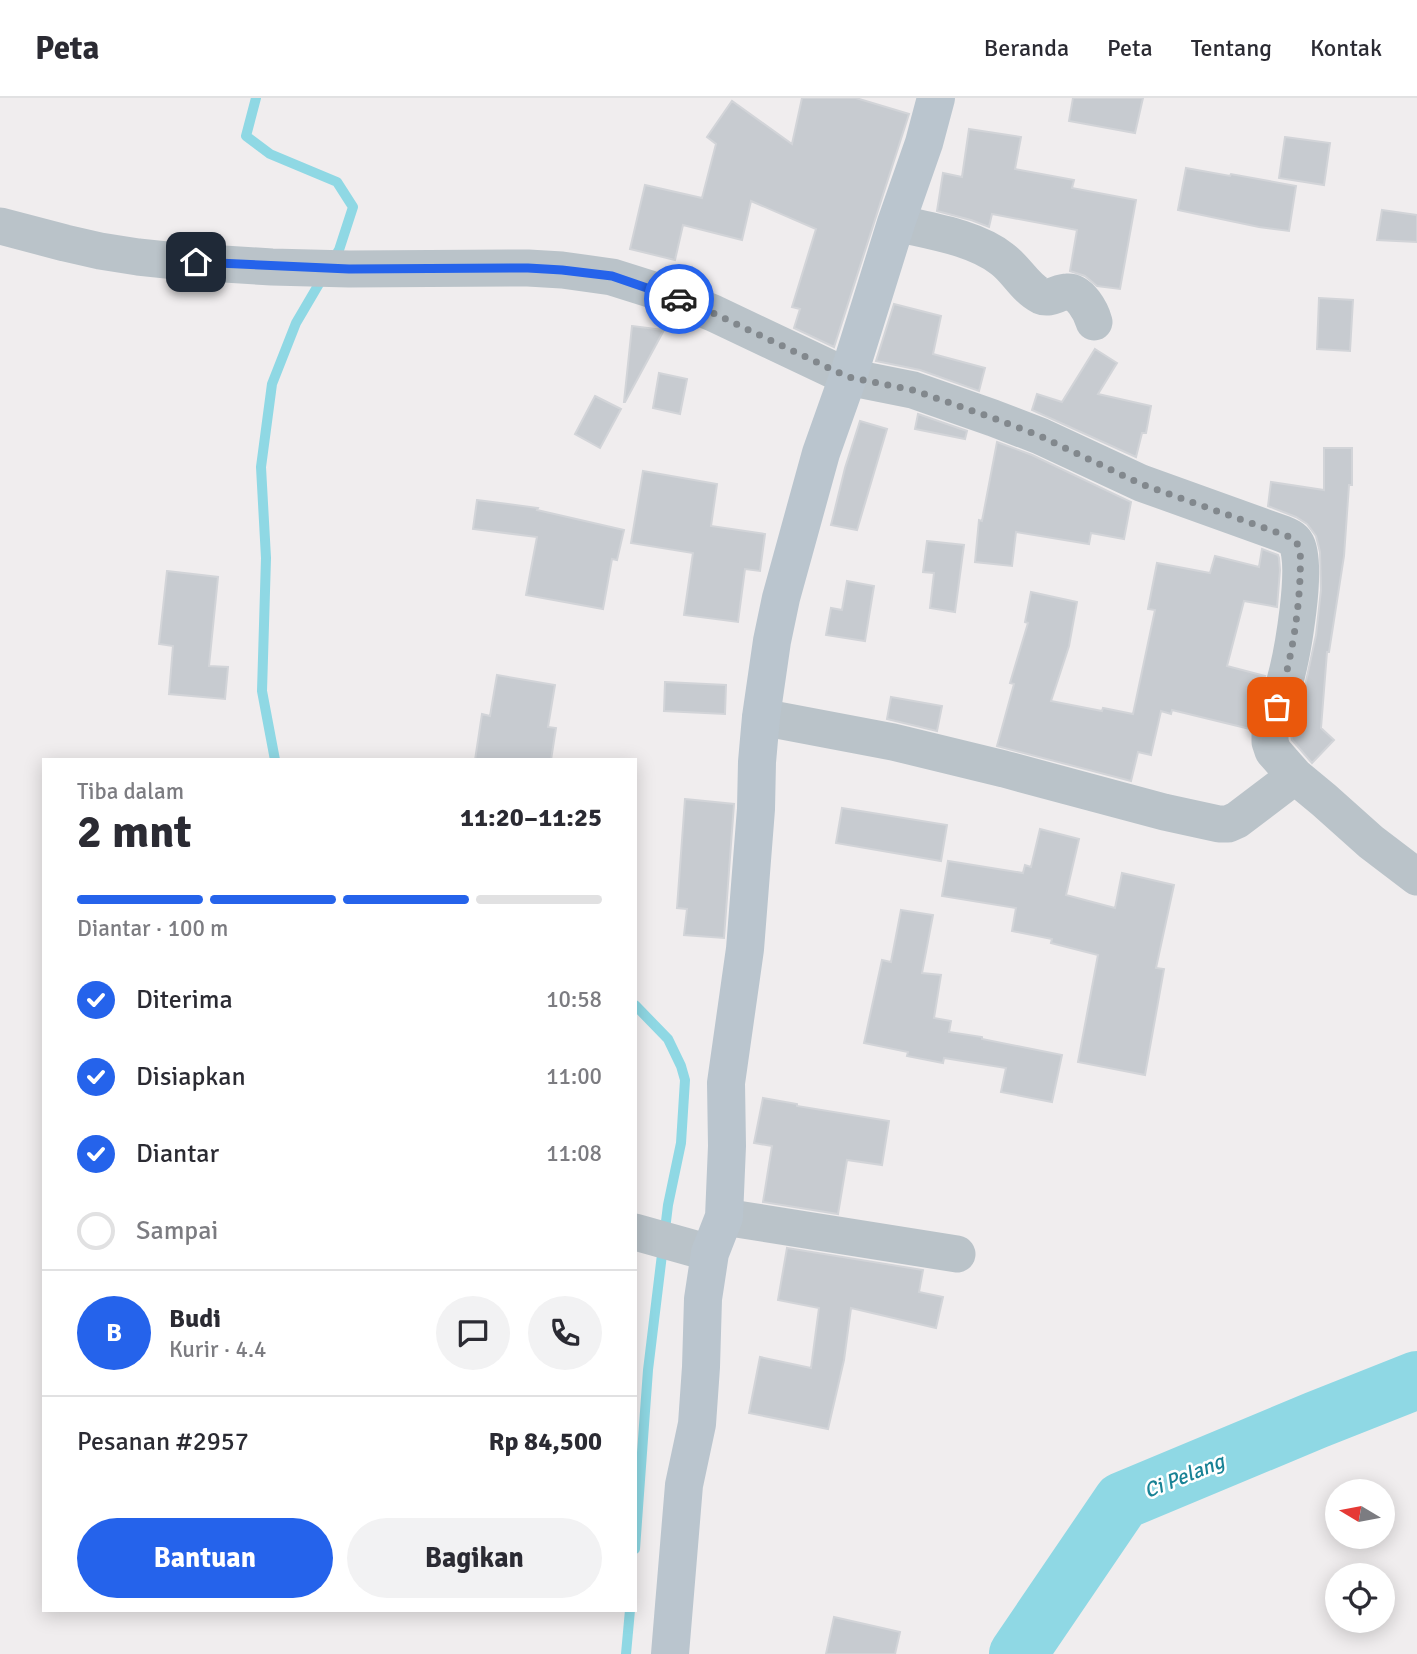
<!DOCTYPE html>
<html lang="id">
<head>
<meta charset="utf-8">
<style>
  body { margin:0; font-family:Signika,sans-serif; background:#f2f2f3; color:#2b2b33; height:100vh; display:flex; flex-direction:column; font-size:26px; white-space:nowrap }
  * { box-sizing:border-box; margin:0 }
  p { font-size:23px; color:#7c7c81 }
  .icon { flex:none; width:38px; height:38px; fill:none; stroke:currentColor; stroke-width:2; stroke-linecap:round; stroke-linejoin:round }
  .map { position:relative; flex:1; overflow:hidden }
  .panel { position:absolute; left:42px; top:660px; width:595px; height:854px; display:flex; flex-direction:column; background:#fff; border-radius:0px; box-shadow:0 4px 18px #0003 }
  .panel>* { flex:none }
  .needle { width:46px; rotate:280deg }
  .tools { position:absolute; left:1325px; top:1381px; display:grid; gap:14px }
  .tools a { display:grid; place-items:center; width:70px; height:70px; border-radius:50%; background:#fff; box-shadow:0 4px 18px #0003; font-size:35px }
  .pin { position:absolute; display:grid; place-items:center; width:60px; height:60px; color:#fff; margin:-30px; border-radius:14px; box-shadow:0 4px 10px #0006 }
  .courier { position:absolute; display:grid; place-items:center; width:70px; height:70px; margin:-35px; border:5px solid #2563eb; border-radius:50%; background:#fff; color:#222; box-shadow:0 2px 9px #0007 }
  .summary em { font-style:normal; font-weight:800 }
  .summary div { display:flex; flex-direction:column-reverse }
  .summary { display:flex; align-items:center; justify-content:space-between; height:119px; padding:0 35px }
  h1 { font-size:46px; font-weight:800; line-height:52px }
  .bar { display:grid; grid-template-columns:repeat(4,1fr); gap:10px 7px; align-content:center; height:84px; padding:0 35px }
  .bar i { height:9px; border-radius:5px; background:#e1e1e2 }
  .bar .active { background:#2563eb }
  .bar p { grid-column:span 4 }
  .line { display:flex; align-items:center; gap:18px; padding:0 35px; border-top:2px solid #e1e1e2 }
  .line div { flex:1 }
  .round { display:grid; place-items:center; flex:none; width:74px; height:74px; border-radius:37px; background:#f2f2f3 }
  ol { padding:0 35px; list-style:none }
  li { display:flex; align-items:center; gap:21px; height:77px }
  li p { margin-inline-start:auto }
  li .icon { padding:7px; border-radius:50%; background:#2563eb; color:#fff; stroke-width:4 }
  li:last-child { color:#7c7c81 }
  li i { width:38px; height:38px; border:4px solid #e1e1e2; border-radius:50% }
  .primary-button { display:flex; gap:14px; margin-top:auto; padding:14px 35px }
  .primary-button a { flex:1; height:80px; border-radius:42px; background:#2563eb; color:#fff; font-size:28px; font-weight:800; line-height:80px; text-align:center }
  .primary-button a+a { background:#f2f2f3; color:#2b2b33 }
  header { display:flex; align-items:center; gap:42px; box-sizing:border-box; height:98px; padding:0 35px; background:#fff; border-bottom:2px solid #e1e1e2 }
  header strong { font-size:33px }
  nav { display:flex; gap:38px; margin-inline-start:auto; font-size:24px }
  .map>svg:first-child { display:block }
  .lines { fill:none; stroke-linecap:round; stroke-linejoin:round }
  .stream { stroke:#8fd8e4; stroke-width:10 }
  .river { stroke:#8fd8e4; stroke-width:58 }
  .building { fill:#c7cbd0; stroke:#d2d4d8; stroke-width:2 }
  .street { stroke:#bac3c9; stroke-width:37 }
  .secondary { stroke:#bac5ce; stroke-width:38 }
  .done { stroke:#82888d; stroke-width:7; stroke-dasharray:0 12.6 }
  .route { stroke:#2563eb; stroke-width:9 }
  .labels { text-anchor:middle; stroke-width:5; stroke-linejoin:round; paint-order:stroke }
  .water-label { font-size:21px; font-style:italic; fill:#188295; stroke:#fff }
</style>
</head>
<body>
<header>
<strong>Peta</strong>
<nav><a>Beranda</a><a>Peta</a><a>Tentang</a><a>Kontak</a></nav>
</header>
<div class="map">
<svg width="1417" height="1556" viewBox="0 0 1417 1556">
  <rect width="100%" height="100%" fill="#f0edee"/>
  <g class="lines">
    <!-- stream -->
    <path class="stream" d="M 256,0 L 246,38 L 270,56 L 337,84 L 353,109 L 339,152 L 332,163
      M 275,662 L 262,593 L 266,460 L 261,369 L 272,286 L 296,225 L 323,179
      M 635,907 L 668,941 L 681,968 L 685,982 L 681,1045 L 668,1107 L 648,1272 L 635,1451
      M 626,1556 L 630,1512"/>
    <!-- river -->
    <path class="river" d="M 1018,1556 L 1122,1403 L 1316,1322 L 1417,1282"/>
  </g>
  <!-- building -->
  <path class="building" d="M 802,0 L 856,0 L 909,16 L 834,249 L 794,230 L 800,211 L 792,209 L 816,131 L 751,103 L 742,142 L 683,127 L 675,162 L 630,151 L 645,87 L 702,100 L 716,46 L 707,39 L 732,3 L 792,46 Z
    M 1073,0 L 1143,0 L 1135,35 L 1069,23 Z
    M 969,31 L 1021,39 L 1015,71 L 1074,82 L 1072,90 L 1136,102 L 1120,191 L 1097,188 L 1085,178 L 1070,173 L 1077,132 L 992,116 L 989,129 L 971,122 L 937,113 L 943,75 L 962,79 Z
    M 1285,39 L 1330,45 L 1324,87 L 1279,80 Z
    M 1186,70 L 1230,78 L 1231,76 L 1296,88 L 1289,133 L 1259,129 L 1178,112 Z
    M 1382,112 L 1417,117 L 1417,144 L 1377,142 Z
    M 1319,200 L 1353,202 L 1350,253 L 1317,251 Z
    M 894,206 L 941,218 L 933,256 L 985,270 L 979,293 L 920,272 L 876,263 Z
    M 632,228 L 664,232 L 625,304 L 624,304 Z
    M 1095,251 L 1117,265 L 1098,296 L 1151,308 L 1146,335 L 1142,335 L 1136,359 L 1032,312 L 1037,296 L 1062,304 Z
    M 659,275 L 687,281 L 680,316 L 653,310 Z
    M 595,298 L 621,311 L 600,350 L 575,336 Z
    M 918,316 L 967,333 L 965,341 L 915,331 Z
    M 860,323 L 887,331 L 857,432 L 831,427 L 845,370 Z
    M 997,344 L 1032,357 L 1131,404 L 1124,441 L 1091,435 L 1089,446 L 1016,434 L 1012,468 L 975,464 L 979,422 L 982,423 Z
    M 1324,350 L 1352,350 L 1352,387 L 1349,387 L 1344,458 L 1329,554 L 1327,554 L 1321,630 L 1334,642 L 1312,665 L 1292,642 L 1291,637 L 1305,588 L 1316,537 L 1321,492 L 1320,454 L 1316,438 L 1307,426 L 1296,419 L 1268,408 L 1271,384 L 1324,392 Z
    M 643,373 L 717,386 L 711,428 L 765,436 L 760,473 L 745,471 L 738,524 L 684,517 L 693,455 L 631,445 Z
    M 477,402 L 538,410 L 537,412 L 624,432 L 617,462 L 612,461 L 603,511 L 526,497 L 537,439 L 473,431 Z
    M 927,443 L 964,447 L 955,514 L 930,510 L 934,475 L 923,474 Z
    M 1262,451 L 1278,457 L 1279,460 L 1280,472 L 1277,509 L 1244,503 L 1227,568 L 1265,578 L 1250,631 L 1172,612 L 1171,616 L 1161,613 L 1151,657 L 1138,654 L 1131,683 L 997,648 L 1014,586 L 1010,585 L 1028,525 L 1025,524 L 1031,494 L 1077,504 L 1069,548 L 1051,603 L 1102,613 L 1103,610 L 1133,616 L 1155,512 L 1148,511 L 1157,465 L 1210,475 L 1215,458 L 1259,469 Z
    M 167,473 L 218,479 L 209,568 L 228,569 L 225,601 L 169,596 L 173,548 L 159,546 Z
    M 847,483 L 874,488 L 865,543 L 826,537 L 831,510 L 842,512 Z
    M 497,577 L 555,587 L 548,629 L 556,630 L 551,662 L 475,662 L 482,616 L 490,618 Z
    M 665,584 L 726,587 L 725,616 L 664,613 Z
    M 891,599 L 942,608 L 937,633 L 887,621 Z
    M 685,701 L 734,706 L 724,840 L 684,837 L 687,811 L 677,810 Z
    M 842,710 L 947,727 L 941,763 L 836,745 Z
    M 1040,731 L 1079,741 L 1066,797 L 1115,810 L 1122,775 L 1174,787 L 1156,870 L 1164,871 L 1145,977 L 1078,964 L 1098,857 L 1051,845 L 1052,841 L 1012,833 L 1016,810 L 942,798 L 948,763 L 1023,775 L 1025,767 L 1031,769 Z
    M 901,812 L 933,817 L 922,875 L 941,877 L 934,920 L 951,923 L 949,934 L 982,939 L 982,941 L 1062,957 L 1052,1004 L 1001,994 L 1006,970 L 944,960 L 943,965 L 907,958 L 908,954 L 864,945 L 882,862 L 891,864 Z
    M 763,1000 L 797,1006 L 797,1008 L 889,1023 L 882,1067 L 847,1062 L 838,1116 L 763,1104 L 772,1048 L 754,1045 Z
    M 787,1150 L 923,1172 L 919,1194 L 943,1199 L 936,1230 L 851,1210 L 844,1262 L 828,1331 L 749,1315 L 760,1259 L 811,1270 L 819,1210 L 778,1202 Z
    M 834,1519 L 900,1534 L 895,1556 L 826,1556 Z"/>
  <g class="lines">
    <!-- street -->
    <path class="street" d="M 896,125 C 929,133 974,139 1002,161 C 1016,171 1025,190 1041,198 C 1050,202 1058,194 1067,194 C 1080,193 1091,213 1094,224
      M 0,128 L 65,145 L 100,153 L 138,159 L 176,163 L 272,169 L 349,171 L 528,170 L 562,172 L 612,179 L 666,196 L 713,215 L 848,279 L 913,292 L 993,320 L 1040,338 L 1141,385 L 1283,436 C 1288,438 1293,440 1296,445 C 1309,465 1292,558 1285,583 C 1280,600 1274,617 1270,635 L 1270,644 L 1273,653 L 1295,678 L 1324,702 L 1371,744 L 1417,779
      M 761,619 L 893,644 L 1004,671 L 1164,714 L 1219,726 L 1228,726 L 1237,722 L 1295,678
      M 724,1119 L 957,1156
      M 635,1134 L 710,1155"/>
    <!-- secondary -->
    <path class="secondary" d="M 670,1556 L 684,1387 L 697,1326 L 701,1269 L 703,1201 L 710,1155 L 724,1119 L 727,1048 L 726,985 L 745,851 L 756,711 L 757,664 L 761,619 L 772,543 L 781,500 L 821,355 L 848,279 L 896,125 L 924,45 L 936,0"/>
  </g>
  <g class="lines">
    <!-- done -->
    <path class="done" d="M 679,201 L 713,215 L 848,279 L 913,292 L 993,320 L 1040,338 L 1141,386 L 1290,439 C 1294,442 1295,443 1298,447 C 1302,457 1300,469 1300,480 C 1298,524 1290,567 1277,609"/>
    <!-- route -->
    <path class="route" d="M 196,164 L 349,171 L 528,170 L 562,172 L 612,178 L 679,201"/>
  </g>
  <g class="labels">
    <!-- water labels -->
    <g class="water-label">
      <text transform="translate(1184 1378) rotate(-22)" y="7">Ci Pelang</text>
    </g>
  </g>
</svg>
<div class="tools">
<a><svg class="needle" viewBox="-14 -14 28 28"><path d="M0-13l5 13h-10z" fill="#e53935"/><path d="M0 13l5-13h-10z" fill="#7c7c81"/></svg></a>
<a><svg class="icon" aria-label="locate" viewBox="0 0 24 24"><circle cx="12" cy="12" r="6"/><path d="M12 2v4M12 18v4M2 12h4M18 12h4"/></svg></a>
</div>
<div class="pin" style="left:1277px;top:609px;background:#ea580c"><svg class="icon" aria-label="bag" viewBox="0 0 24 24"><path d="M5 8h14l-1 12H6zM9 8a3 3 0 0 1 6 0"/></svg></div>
<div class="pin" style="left:196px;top:164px;background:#1f2937"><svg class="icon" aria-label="home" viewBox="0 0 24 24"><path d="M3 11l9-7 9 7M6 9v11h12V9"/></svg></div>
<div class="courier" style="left:679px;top:201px"><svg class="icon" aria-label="car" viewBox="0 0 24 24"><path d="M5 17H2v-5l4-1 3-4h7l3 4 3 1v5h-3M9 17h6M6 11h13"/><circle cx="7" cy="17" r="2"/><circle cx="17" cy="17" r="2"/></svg></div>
<section class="panel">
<div class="summary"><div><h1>2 mnt</h1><p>Tiba dalam</p></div><em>11:20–11:25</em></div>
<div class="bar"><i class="active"></i><i class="active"></i><i class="active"></i><i></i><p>Diantar · 100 m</p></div>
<ol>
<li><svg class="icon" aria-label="check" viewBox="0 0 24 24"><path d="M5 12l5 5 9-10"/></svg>Diterima<p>10:58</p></li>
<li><svg class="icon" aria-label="check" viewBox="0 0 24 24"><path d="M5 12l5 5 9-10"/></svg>Disiapkan<p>11:00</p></li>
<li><svg class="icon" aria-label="check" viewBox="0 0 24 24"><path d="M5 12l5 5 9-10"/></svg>Diantar<p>11:08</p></li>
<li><i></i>Sampai</li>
</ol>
<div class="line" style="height:126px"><b class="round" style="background:#2563eb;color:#fff">B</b><div><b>Budi</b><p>Kurir · 4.4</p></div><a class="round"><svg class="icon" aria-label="chat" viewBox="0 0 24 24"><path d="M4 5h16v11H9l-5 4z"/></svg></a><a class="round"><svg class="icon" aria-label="phone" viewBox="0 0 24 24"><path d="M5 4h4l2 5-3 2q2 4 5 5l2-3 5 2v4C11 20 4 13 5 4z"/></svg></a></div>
<div class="line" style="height:91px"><div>Pesanan #2957</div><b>Rp 84,500</b></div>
<div class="primary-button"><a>Bantuan</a><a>Bagikan</a></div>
</section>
</div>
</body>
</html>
